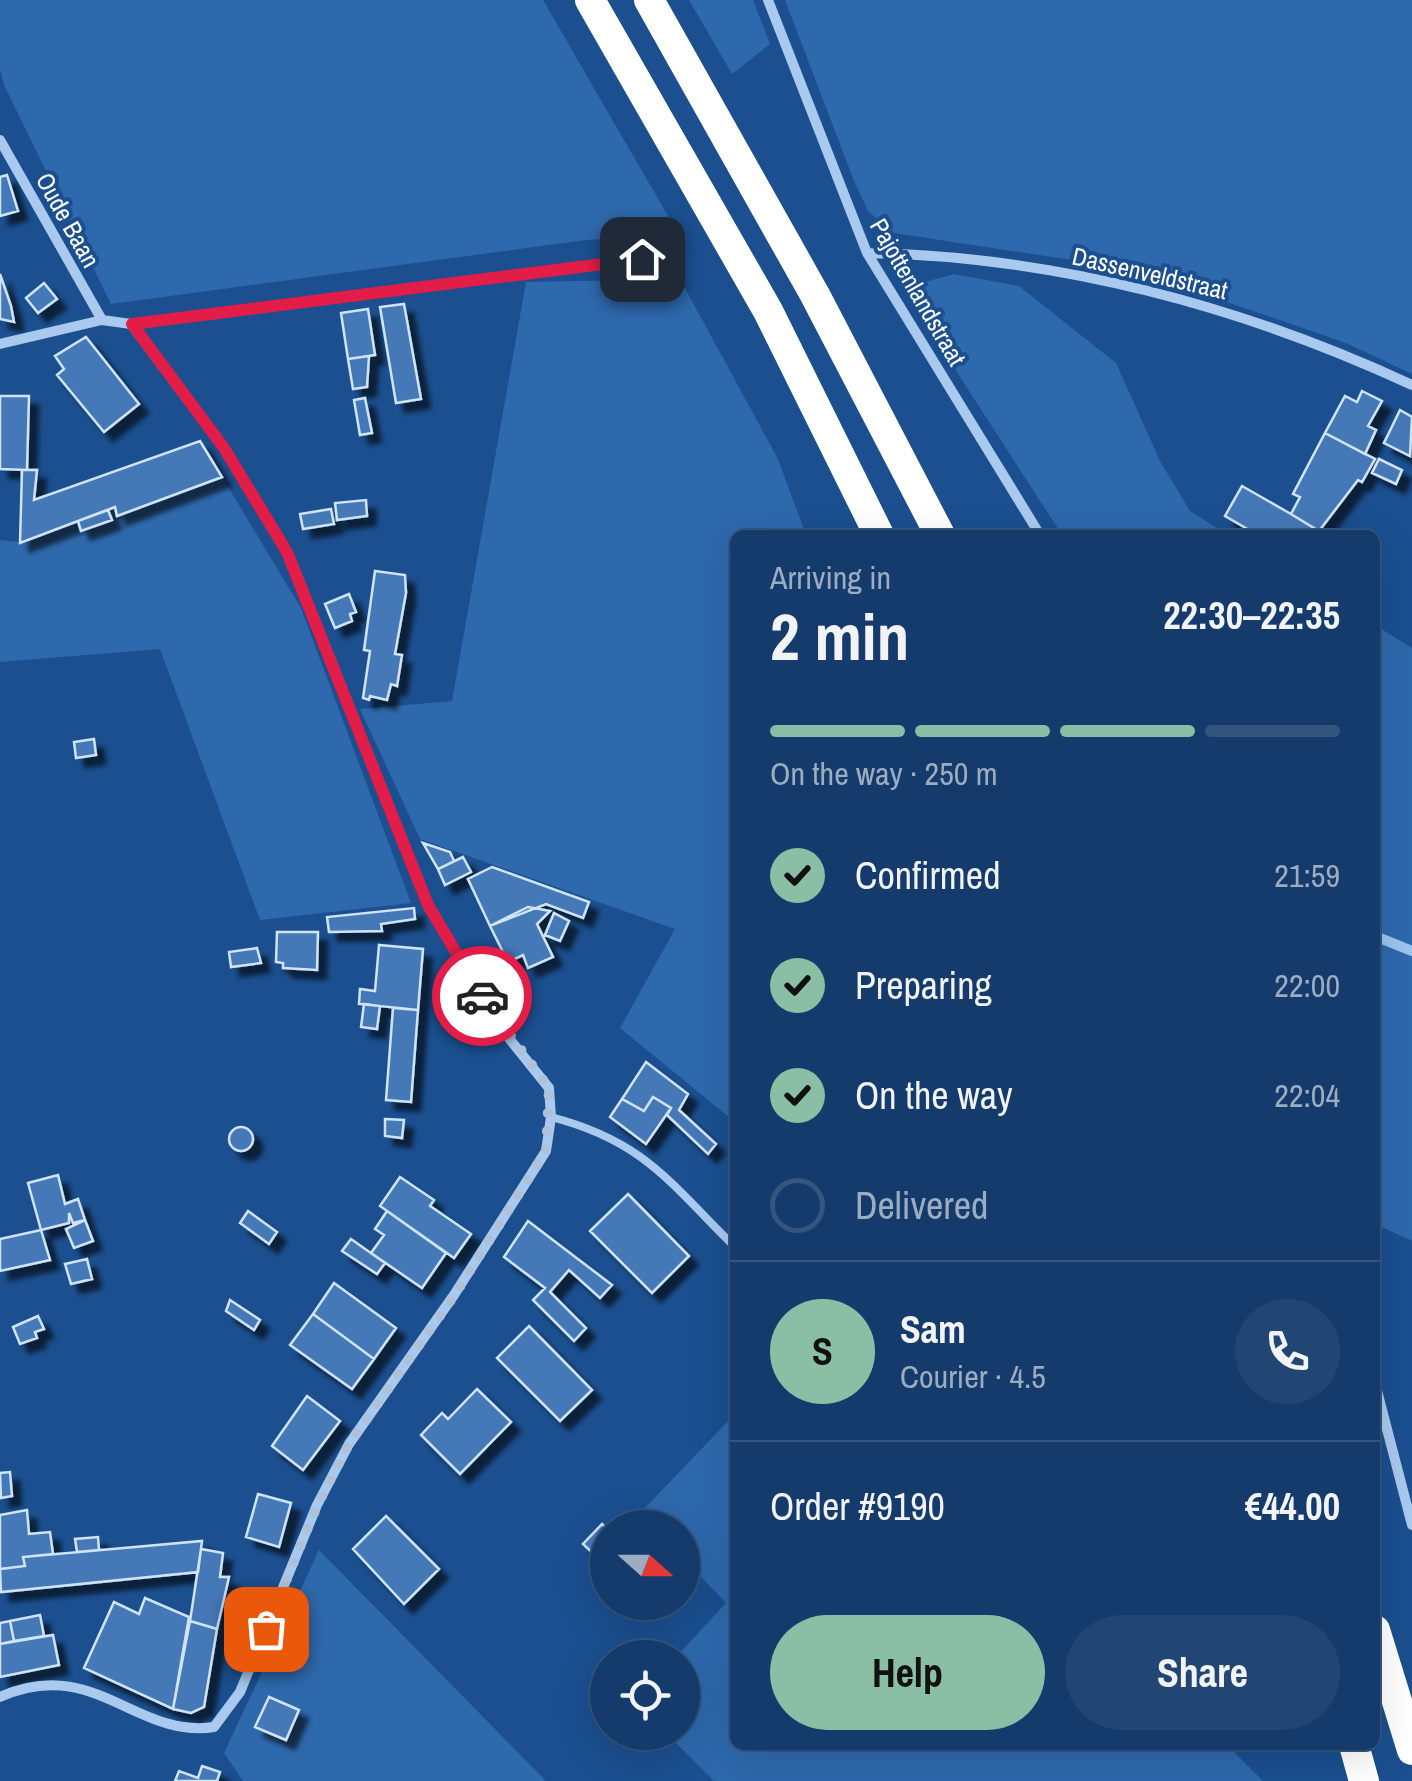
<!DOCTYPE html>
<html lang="en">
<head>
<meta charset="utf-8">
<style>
  body { margin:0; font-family:"Archivo Narrow",sans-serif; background:#214673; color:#f1f3f6; height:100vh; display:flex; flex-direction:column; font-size:38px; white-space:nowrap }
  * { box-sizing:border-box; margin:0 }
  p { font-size:32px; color:#9dadc1 }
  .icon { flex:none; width:55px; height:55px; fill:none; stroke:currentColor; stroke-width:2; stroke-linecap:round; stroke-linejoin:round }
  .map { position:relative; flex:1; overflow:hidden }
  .details { position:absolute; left:730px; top:530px; width:650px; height:1220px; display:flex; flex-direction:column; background:#143b6b; border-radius:15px; box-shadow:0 10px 40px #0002,0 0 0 2px #33557e }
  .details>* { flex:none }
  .needle { width:65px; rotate:111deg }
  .tools { position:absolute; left:590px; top:1510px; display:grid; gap:20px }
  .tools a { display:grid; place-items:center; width:110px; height:110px; border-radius:50%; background:#143b6b; box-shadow:0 10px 40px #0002,0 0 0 2px #33557e; font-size:50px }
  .pin { position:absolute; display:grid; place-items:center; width:85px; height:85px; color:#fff; margin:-42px; border-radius:20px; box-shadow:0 5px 15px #0006 }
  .courier { position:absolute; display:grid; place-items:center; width:100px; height:100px; margin:-50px; border:8px solid #e11d48; border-radius:50%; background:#fff; color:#222; box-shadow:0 2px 12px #0007 }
  .overview em { font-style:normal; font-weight:700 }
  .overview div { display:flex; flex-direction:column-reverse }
  .overview { display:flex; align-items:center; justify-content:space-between; height:170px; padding:0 40px }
  h1 { font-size:65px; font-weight:700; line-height:75px }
  .bar { display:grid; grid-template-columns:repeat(4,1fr); gap:15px 10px; align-content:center; height:120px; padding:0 40px }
  .bar i { height:12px; border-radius:8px; background:#33557e }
  .bar .active { background:#8abfa5 }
  .bar p { grid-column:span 4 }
  .line { display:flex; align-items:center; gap:25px; padding:0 40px; border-top:2px solid #33557e }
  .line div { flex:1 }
  .round { display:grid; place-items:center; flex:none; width:105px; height:105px; border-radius:52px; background:#214673 }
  ol { padding:0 40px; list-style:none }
  li { display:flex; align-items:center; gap:30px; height:110px }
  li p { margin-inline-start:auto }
  li .icon { padding:10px; border-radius:50%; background:#8abfa5; color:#111; stroke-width:4 }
  li:last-child { color:#9dadc1 }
  li i { width:55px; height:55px; border:5px solid #33557e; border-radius:50% }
  .button { display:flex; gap:20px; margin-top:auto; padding:20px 40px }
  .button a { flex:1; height:115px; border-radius:60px; background:#8abfa5; color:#111; font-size:40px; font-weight:700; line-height:115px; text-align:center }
  .button a+a { background:#214673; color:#f1f3f6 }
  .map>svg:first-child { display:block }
  .green { fill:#2e69ad }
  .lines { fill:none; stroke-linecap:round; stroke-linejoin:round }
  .stream { stroke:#9cc4f0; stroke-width:10 }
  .building { fill:#4478b7; stroke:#cfe3fa; stroke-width:2.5; filter:url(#shadow) }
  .lane { stroke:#a9c9ee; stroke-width:8 }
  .street { stroke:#a9c9ee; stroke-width:10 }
  .highway { stroke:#fff; stroke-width:30 }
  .done { stroke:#afc1d8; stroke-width:10; stroke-dasharray:0 18 }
  .route { stroke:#e11d48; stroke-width:12 }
  .labels { text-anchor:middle; stroke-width:8; stroke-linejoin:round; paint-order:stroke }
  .street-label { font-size:25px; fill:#fff; stroke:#1b4f8f }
</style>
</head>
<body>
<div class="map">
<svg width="1412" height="1781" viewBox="0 0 1412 1781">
  <defs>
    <filter id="shadow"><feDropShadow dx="9" dy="9" stdDeviation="2.5" flood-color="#0009"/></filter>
  </defs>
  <rect width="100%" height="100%" fill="#1b4f8f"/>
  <!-- green -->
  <path class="green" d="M 0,0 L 543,0 L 679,235 L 586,240 L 111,304 L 5,87 L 0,70 Z
    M 689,0 L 753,0 L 770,44 L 732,74 Z
    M 785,0 L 1412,0 L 1412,374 L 1346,343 L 1221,300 L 1091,263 L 894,233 L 868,211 L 854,181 Z
    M 954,274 L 1019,286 L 1116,363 L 1160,461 L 1190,511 L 1228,535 L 1062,535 L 911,301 L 921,283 Z
    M 680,279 L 778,459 L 806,535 L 735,535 L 735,1122 L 620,1028 L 675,929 L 420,839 L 360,709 L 452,701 L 526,282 Z
    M 222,477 L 301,608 L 411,903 L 260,920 L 160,649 L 0,662 L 0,540 L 20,542 L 115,507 L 117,515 Z
    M 1375,625 L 1412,648 L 1412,1241 L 1375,1224 Z
    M 735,1414 L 735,1745 L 1227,1745 L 1263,1781 L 714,1781 L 666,1733 L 682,1732 L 682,1658 L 676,1657 L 726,1603 L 683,1558 L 682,1528 L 653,1527 L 639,1514 Z
    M 319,1550 L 546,1781 L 243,1781 L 224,1753 Z"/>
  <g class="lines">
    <!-- stream -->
    <path class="stream" d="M 1375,936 L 1412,951"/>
  </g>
  <!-- building -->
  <path class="building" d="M 7,175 L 18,211 L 0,216 L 0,177 Z
    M 0,274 L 11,306 L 14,322 L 0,319 Z
    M 44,283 L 57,299 L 38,313 L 26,298 Z
    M 404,304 L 421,399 L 396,403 L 380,307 Z
    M 368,309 L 375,355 L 348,359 L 341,313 Z
    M 86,337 L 139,404 L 104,432 L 57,375 L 64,369 L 55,356 Z
    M 369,356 L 367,387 L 353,389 L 348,359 Z
    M 1362,391 L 1382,401 L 1368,426 L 1376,430 L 1365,454 L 1325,433 L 1345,396 L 1357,402 Z
    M 0,396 L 29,396 L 27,470 L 0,469 Z
    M 365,398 L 372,433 L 360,435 L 354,400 Z
    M 1400,410 L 1412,417 L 1410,456 L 1384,443 Z
    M 1325,433 L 1375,459 L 1362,482 L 1358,480 L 1319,531 L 1291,514 L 1300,497 L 1293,494 Z
    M 200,441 L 222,477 L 117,516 L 115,507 L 20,543 L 22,470 L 37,470 L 34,500 Z
    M 1379,459 L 1402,470 L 1396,484 L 1372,473 Z
    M 1242,486 L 1291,514 L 1319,531 L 1316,535 L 1258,535 L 1225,516 Z
    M 366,500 L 367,516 L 337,520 L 335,503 Z
    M 331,509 L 334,524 L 303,529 L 300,514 Z
    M 108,510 L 112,520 L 81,531 L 78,521 Z
    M 375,571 L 405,575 L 406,593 L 395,654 L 402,655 L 397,686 L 391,684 L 387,700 L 370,696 L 369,700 L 363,698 L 370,651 L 364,650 Z
    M 349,594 L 356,612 L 350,614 L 352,621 L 335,628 L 325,604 Z
    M 94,739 L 96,755 L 76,758 L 74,742 Z
    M 423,843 L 450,852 L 454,861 L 438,869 Z
    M 463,857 L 471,872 L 445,885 L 438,869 Z
    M 492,867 L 589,902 L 583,918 L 546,904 L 490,926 L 468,879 Z
    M 528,907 L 550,911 L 537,924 L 553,957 L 528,968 L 523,955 L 508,962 L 490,926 Z
    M 414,908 L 415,919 L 381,924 L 382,931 L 329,932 L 327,917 Z
    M 554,913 L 569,921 L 560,941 L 545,935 Z
    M 277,932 L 318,932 L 317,970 L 283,968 L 283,963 L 276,962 Z
    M 379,945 L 423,949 L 418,1010 L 359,1004 L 360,989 L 375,991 Z
    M 257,948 L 261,963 L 231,967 L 229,952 Z
    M 364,1004 L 380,1006 L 377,1029 L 361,1027 Z
    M 393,1008 L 418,1010 L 411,1102 L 386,1100 Z
    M 646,1062 L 688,1094 L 679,1110 L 716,1144 L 708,1154 L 667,1115 L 671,1108 L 653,1097 L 644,1111 L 622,1099 Z
    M 653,1097 L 671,1108 L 646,1144 L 610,1117 L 622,1099 L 644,1111 Z
    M 385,1119 L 404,1120 L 402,1138 L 385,1136 Z
    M229 1139a12 12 0 1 1 24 0a12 12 0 1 1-24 0Z
    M 58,1175 L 65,1204 L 78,1199 L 85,1220 L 73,1223 L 69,1213 L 69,1223 L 41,1230 L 28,1183 Z
    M 400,1177 L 434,1200 L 430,1206 L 471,1234 L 454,1258 L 380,1206 Z
    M 628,1194 L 689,1256 L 652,1293 L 590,1231 Z
    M 248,1211 L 277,1232 L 269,1244 L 240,1223 Z
    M 387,1211 L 446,1253 L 422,1288 L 371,1253 L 384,1235 L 375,1229 Z
    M 85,1220 L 93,1241 L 74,1248 L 66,1229 Z
    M 528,1221 L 612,1285 L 600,1298 L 569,1270 L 550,1292 L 586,1328 L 574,1341 L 533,1300 L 545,1288 L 504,1257 Z
    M 41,1230 L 50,1260 L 0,1271 L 0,1239 Z
    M 351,1239 L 385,1263 L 377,1274 L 342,1251 Z
    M 87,1259 L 92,1279 L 71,1284 L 65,1264 Z
    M 334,1283 L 396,1328 L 374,1359 L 313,1314 Z
    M 230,1300 L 260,1320 L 254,1330 L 226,1311 Z
    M 313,1314 L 374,1359 L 352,1389 L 290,1345 Z
    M 38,1316 L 44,1329 L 35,1332 L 37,1338 L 20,1344 L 13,1327 Z
    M 529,1326 L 592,1390 L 560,1421 L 497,1358 Z
    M 477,1389 L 511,1422 L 460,1474 L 421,1435 L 442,1413 L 448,1419 Z
    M 307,1396 L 340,1421 L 303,1470 L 272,1446 Z
    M 10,1472 L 12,1496 L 1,1498 L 0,1473 Z
    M 258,1494 L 291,1503 L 279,1547 L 246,1537 Z
    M 27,1510 L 29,1534 L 50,1532 L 53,1554 L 23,1557 L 25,1566 L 0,1569 L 0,1515 Z
    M 386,1516 L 439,1569 L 404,1604 L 353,1549 Z
    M 602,1524 L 608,1530 L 608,1562 L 604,1564 L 583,1544 Z
    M 98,1537 L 99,1550 L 77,1552 L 75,1539 Z
    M 202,1541 L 198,1572 L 1,1592 L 0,1569 L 25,1566 L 23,1557 Z
    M 201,1549 L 223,1553 L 220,1577 L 229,1577 L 217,1629 L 190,1621 Z
    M 145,1598 L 189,1617 L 173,1709 L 84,1668 L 114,1602 L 139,1614 Z
    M 40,1615 L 44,1636 L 14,1641 L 10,1621 Z
    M 10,1621 L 14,1641 L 0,1644 L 0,1623 Z
    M 190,1621 L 217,1629 L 204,1707 L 191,1713 L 173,1709 Z
    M 53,1635 L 59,1665 L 0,1677 L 0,1644 Z
    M 269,1697 L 299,1710 L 286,1740 L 255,1727 Z
    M 202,1766 L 220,1772 L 217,1781 L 175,1781 L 179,1771 L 198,1778 Z"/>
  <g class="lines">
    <!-- lane -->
    <path class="lane" d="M 551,1117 C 644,1141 670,1183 735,1247"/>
    <!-- street -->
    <path class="street" d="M 768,0 L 867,253 L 1040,535
      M 0,140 L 102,320
      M 867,253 C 1055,256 1242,306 1412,385
      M 0,344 L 102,320 L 131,324 L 642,259
      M 1375,1383 L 1412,1525
      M 0,1697 C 93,1655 136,1739 214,1727 L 240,1692 L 317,1505 L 349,1444 L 454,1295 L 546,1151 L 551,1117 L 549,1088 L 499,1026 L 428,905 L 287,552 L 224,448 L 131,324"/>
    <!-- highway -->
    <path class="highway" d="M 590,0 L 768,311 L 879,535
      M 649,0 L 815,295 L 940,535
      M 1375,1630 L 1412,1750
      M 1354,1745 L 1364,1781"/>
  </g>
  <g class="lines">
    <!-- done -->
    <path class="done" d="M 266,1629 L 318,1504 L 349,1444 L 454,1296 L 546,1151 L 549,1088 L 482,996"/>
    <!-- route -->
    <path class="route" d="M 482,996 L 428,905 L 287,552 L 224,448 L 132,324 L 642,259"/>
  </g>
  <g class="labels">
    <!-- street labels -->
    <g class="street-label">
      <text transform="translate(68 220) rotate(61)" y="9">Oude Baan</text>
      <text transform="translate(1150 273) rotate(13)" y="9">Dassenveldstraat</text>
      <text transform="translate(918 292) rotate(60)" y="9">Pajottenlandstraat</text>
    </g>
  </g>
</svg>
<div class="tools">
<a><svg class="needle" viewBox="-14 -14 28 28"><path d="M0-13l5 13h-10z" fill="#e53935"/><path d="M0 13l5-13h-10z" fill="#9dadc1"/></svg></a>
<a><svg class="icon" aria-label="locate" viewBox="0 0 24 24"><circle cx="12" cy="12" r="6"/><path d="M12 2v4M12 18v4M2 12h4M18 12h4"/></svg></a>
</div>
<div class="pin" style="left:266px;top:1629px;background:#ea580c"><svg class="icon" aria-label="bag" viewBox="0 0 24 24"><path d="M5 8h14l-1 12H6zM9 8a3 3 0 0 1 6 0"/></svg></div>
<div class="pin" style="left:642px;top:259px;background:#1f2937"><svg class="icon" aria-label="home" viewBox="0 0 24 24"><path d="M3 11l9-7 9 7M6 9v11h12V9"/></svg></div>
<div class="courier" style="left:482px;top:996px"><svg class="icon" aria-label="car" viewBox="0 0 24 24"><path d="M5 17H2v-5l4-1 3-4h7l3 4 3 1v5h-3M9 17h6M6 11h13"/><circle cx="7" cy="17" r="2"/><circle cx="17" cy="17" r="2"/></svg></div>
<section class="details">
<div class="overview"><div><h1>2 min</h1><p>Arriving in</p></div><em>22:30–22:35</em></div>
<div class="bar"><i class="active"></i><i class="active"></i><i class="active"></i><i></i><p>On the way · 250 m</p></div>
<ol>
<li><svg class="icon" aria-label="check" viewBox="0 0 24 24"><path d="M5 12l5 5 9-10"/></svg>Confirmed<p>21:59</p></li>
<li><svg class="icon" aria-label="check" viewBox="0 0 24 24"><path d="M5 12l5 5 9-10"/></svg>Preparing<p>22:00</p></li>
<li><svg class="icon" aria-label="check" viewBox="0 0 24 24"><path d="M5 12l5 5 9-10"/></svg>On the way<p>22:04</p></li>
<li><i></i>Delivered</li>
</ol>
<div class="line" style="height:180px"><b class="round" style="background:#8abfa5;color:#111">S</b><div><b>Sam</b><p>Courier · 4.5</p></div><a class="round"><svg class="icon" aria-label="phone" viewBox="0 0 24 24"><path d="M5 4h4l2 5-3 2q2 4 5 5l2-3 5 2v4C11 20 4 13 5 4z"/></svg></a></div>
<div class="line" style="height:130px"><div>Order #9190</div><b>€44.00</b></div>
<div class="button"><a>Help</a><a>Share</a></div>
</section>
</div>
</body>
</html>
